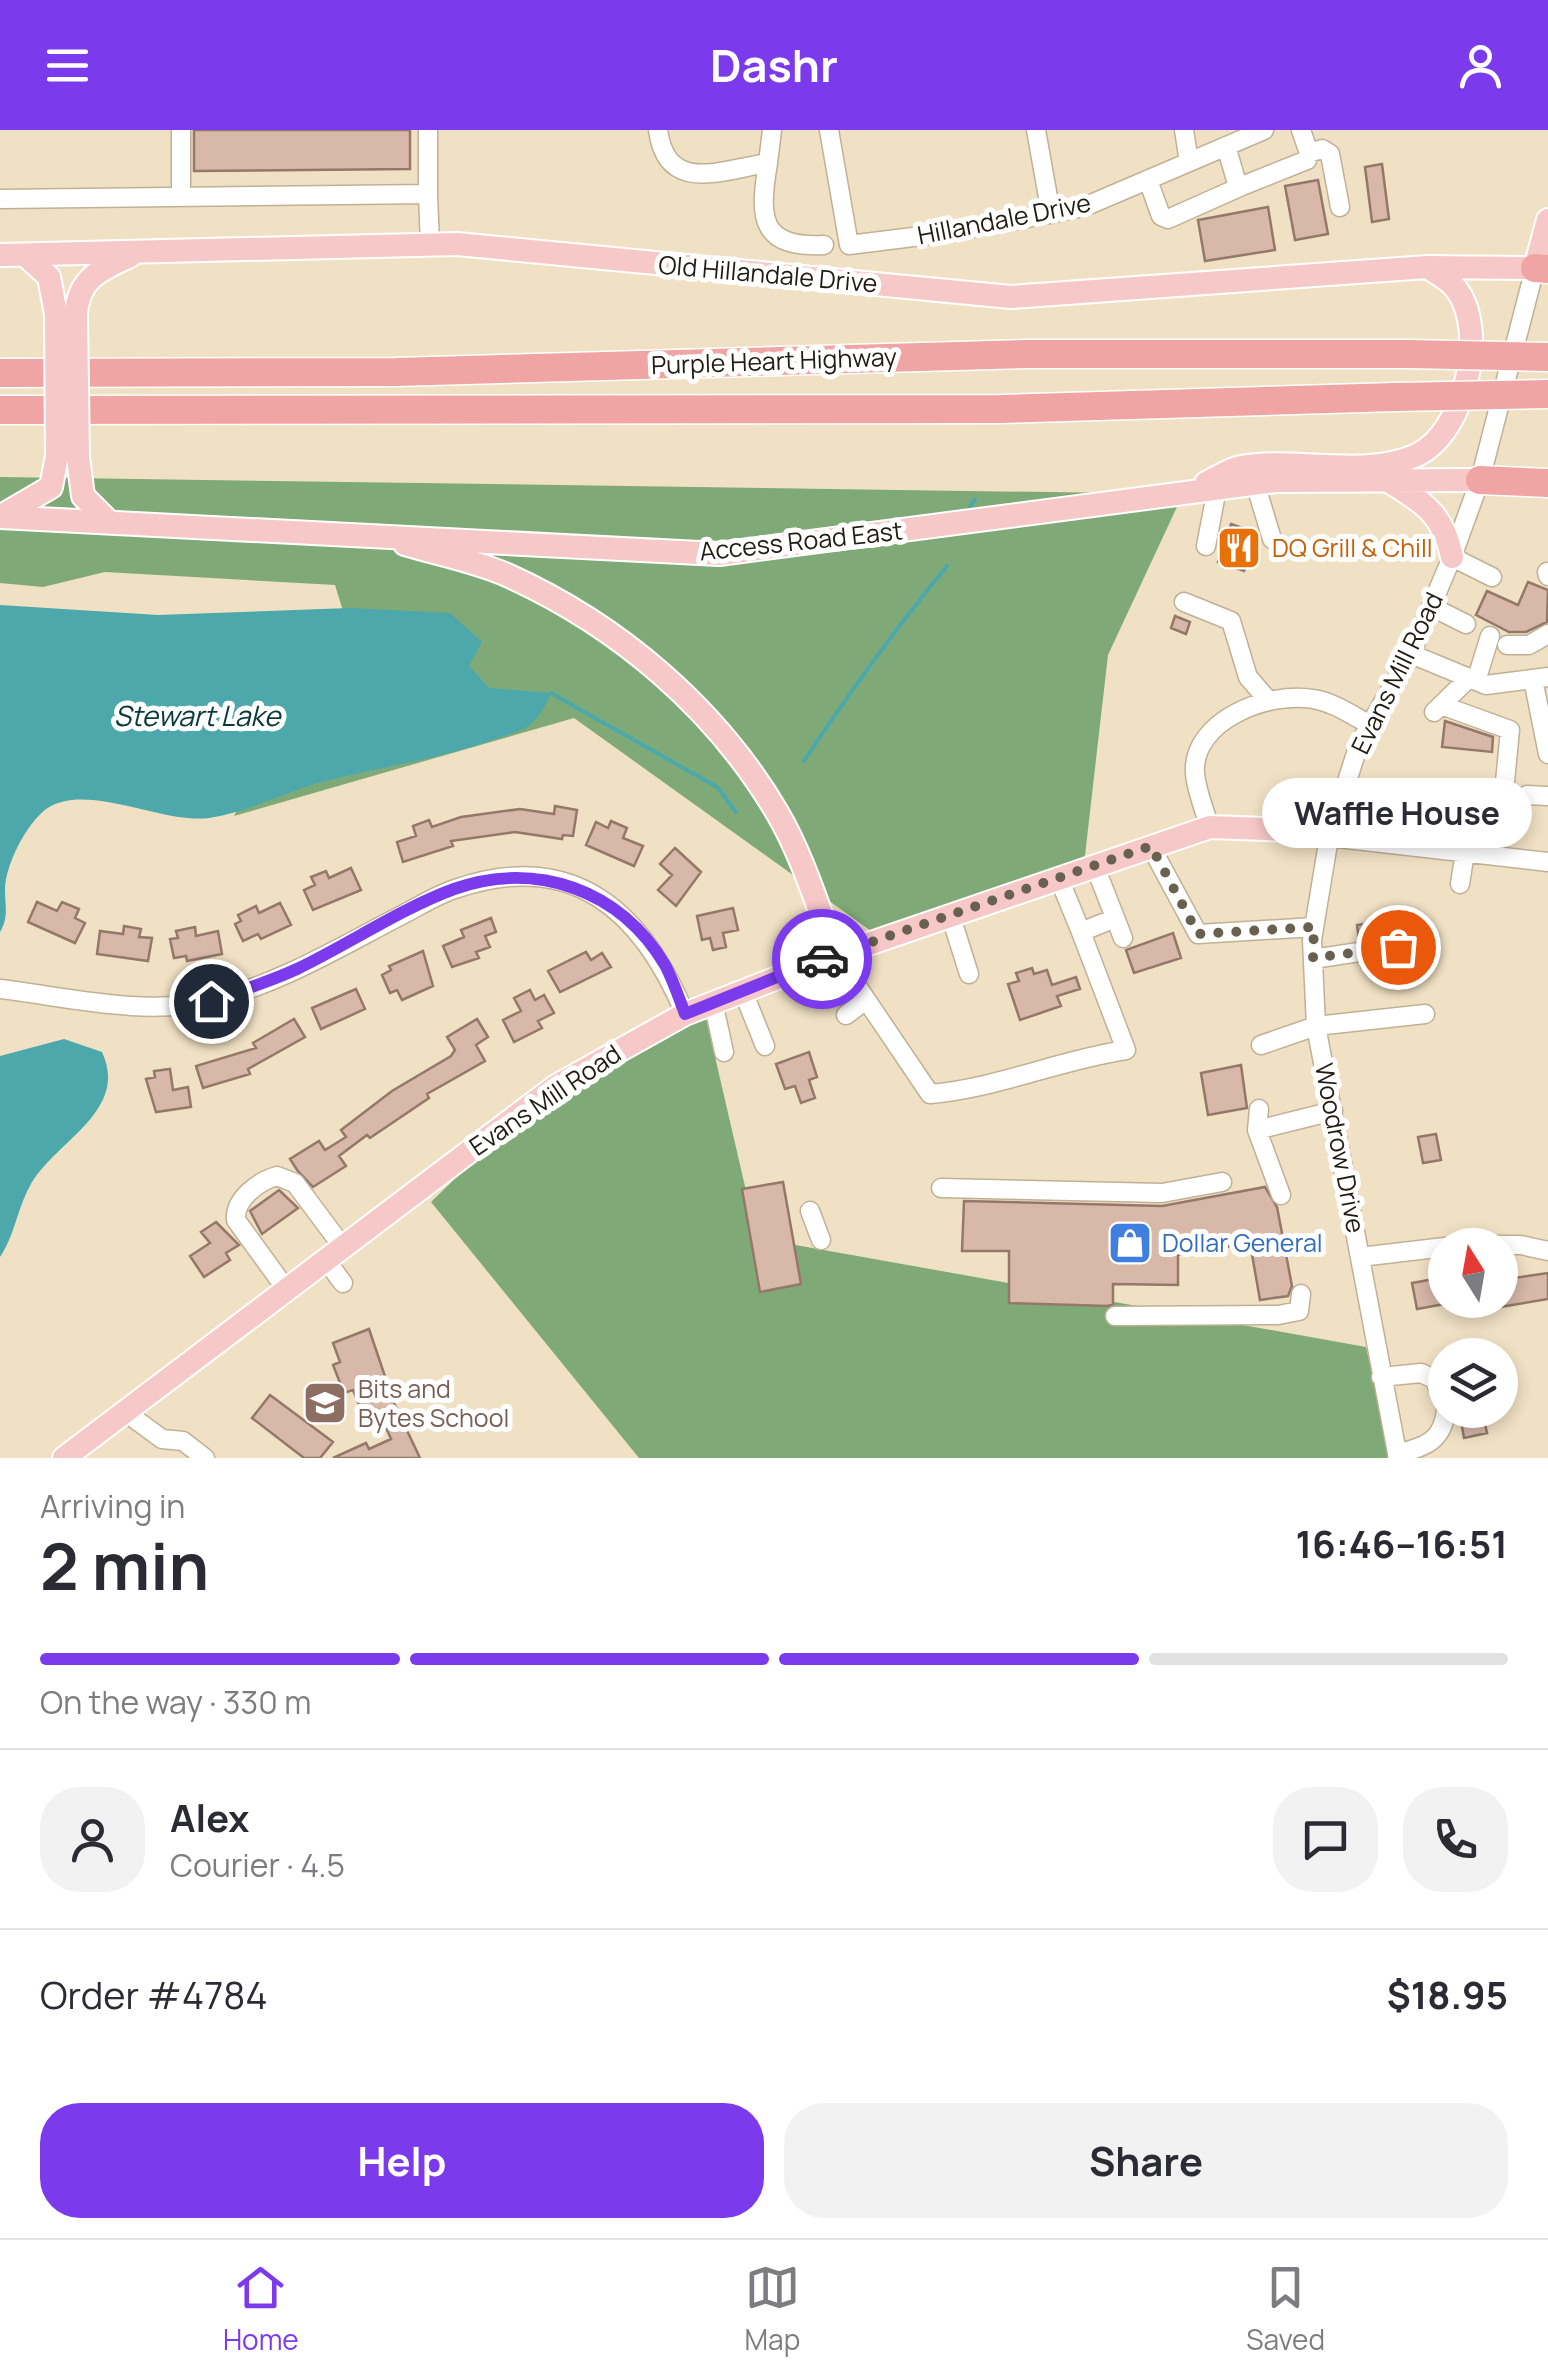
<!DOCTYPE html>
<html lang="en">
<head>
<meta charset="utf-8">
<style>
  body { margin:0; font-family:Manrope,sans-serif; background:#f2f2f3; color:#2b2b33; height:100vh; display:flex; flex-direction:column; font-size:38px; white-space:nowrap }
  * { box-sizing:border-box; margin:0 }
  p { font-size:32px; color:#7c7c81 }
  .icon { flex:none; width:55px; height:55px; fill:none; stroke:currentColor; stroke-width:2; stroke-linecap:round; stroke-linejoin:round }
  .map { position:relative; height:1328px; overflow:hidden }
  .details { display:flex; flex-direction:column; background:#fff; flex:1 }
  .details>* { flex:none }
  .needle { width:65px; rotate:349deg }
  .buttons { position:absolute; left:1428px; top:1098px; display:grid; gap:20px }
  .buttons a { display:grid; place-items:center; width:90px; height:90px; border-radius:50%; background:#fff; box-shadow:0 5px 15px #0003; font-size:50px }
  .pin { position:absolute; display:grid; place-items:center; width:85px; height:85px; color:#fff; margin:-42px; border:5px solid #fff; border-radius:50%; box-shadow:0 2px 10px #0007 }
  .courier { position:absolute; display:grid; place-items:center; width:100px; height:100px; margin:-50px; border:8px solid #7c3aed; border-radius:50%; background:#fff; color:#222; box-shadow:0 2px 12px #0007 }
  .bubble { position:absolute; height:70px; border-radius:35px; background:#fff; box-shadow:0 5px 15px #0003; font-size:32px; font-weight:700; line-height:70px; text-align:center }
  .headline em { font-style:normal; font-weight:700 }
  .headline div { display:flex; flex-direction:column-reverse }
  .headline { display:flex; align-items:center; justify-content:space-between; height:170px; padding:0 40px }
  h1 { font-size:65px; font-weight:700; line-height:75px }
  .bar { display:grid; grid-template-columns:repeat(4,1fr); gap:15px 10px; align-content:center; height:120px; padding:0 40px }
  .bar i { height:12px; border-radius:8px; background:#e1e1e2 }
  .bar .on { background:#7c3aed }
  .bar p { grid-column:span 4 }
  .line { display:flex; align-items:center; gap:25px; padding:0 40px; border-top:2px solid #e1e1e2 }
  .line div { flex:1 }
  .round { display:grid; place-items:center; flex:none; width:105px; height:105px; border-radius:40px; background:#f2f2f3 }
  .button { display:flex; gap:20px; margin-top:auto; padding:20px 40px }
  .button a { flex:1; height:115px; border-radius:40px; background:#7c3aed; color:#fff; font-size:40px; font-weight:700; line-height:115px; text-align:center }
  .button a+a { background:#f2f2f3; color:#2b2b33 }
  header { display:flex; justify-content:space-between; align-items:center; height:130px; padding:0 40px; background:#7c3aed; color:#fff; font-size:45px; font-weight:700 }
  .tabs { display:flex; justify-content:space-around; align-items:center; height:140px; border-top:2px solid #e1e1e2; background:#fff; font-size:28px; color:#7c7c81 }
  .tabs a { display:grid; justify-items:center; gap:5px }
  .tabs .on { color:#7c3aed }
  .map>svg:first-child { display:block }
  .forest { fill:#7faa77 }
  .water { fill:#4ca8ab }
  .lines { fill:none; stroke-linecap:round; stroke-linejoin:round }
  .stream { stroke:#4ca8ab; stroke-width:4 }
  .building { fill:#d7b8a9; stroke:#94786a; stroke-width:2.5 }
  .minor-casing { stroke:#c0b196; stroke-width:21 }
  .major-casing { stroke:#fff; stroke-width:26 }
  .highway-casing { stroke:#fff; stroke-width:31 }
  .minor { stroke:#fff; stroke-width:18 }
  .major { stroke:#f7c8c8; stroke-width:22 }
  .highway { stroke:#f1a4a4; stroke-width:28 }
  .major-bridge-casing { stroke:#fff; stroke-width:26; stroke-linecap:butt }
  .highway-bridge-casing { stroke:#fff; stroke-width:31; stroke-linecap:butt }
  .major-bridge { stroke:#f7c8c8; stroke-width:22 }
  .highway-bridge { stroke:#f1a4a4; stroke-width:28 }
  .done { stroke:#696150; stroke-width:10; stroke-dasharray:0 18 }
  .route { stroke:#7c3aed; stroke-width:12 }
  .labels { text-anchor:middle; stroke-width:10; stroke-linejoin:round; paint-order:stroke }
  .street-label { font-size:25px; fill:#211c11; stroke:#fff }
  .food-label { font-size:25px; fill:#c56008; stroke:#fff; text-anchor:start }
  .shop-label { font-size:25px; fill:#366cbe; stroke:#fff; text-anchor:start }
  .education-label { font-size:25px; fill:#785e54; stroke:#fff; text-anchor:start }
  .water-label { font-size:28px; font-style:italic; fill:#0b3839; stroke:#fff }
</style>
</head>
<body>
<header><svg class="icon" aria-label="menu" viewBox="0 0 24 24"><path d="M4 6h16M4 12h16M4 18h16"/></svg>Dashr<svg class="icon" aria-label="person" viewBox="0 0 24 24"><circle cx="12" cy="8" r="4"/><path d="M4 21q1-7 8-7t8 7"/></svg></header>
<div class="map">
<svg width="1548" height="1328" viewBox="0 0 1548 1328">
  <rect width="100%" height="100%" fill="#f0e1c4"/>
  <!-- forest -->
  <path class="forest" d="M 0,347 L 1183,364 L 1108,525 L 1084,734 L 878,806 L 574,588 L 234,686 L 287,587 L 356,523 L 335,455 L 105,442 L 43,457 L 0,453 Z
    M 706,888 L 757,1108 L 1366,1217 L 1392,1328 L 639,1328 L 431,1072 L 514,991 L 608,932 Z"/>
  <!-- water -->
  <path class="water" d="M 0,475 L 158,485 L 349,478 L 450,483 L 482,512 L 469,536 L 489,558 L 551,563 C 546,575 540,586 530,595 C 521,602 506,605 495,609 C 437,630 377,637 318,653 C 281,664 248,682 209,688 C 161,694 86,651 46,679 C 26,695 6,733 5,759 C 5,776 9,787 0,802 Z
    M 64,909 L 102,922 C 130,982 53,1012 30,1056 C 17,1079 15,1105 0,1127 L 0,926 Z"/>
  <g class="lines">
    <!-- stream -->
    <path class="stream" d="M 967,382 L 975,369
      M 551,563 L 717,657 L 736,682
      M 804,631 C 849,563 895,499 947,436"/>
  </g>
  <!-- building -->
  <path class="building" d="M 194,0 L 410,0 L 410,39 L 194,41 Z
    M 1382,34 L 1389,89 L 1372,92 L 1365,37 Z
    M 1318,50 L 1328,104 L 1295,110 L 1285,56 Z
    M 1268,77 L 1275,120 L 1205,131 L 1198,90 Z
    M 1231,394 L 1257,403 L 1244,441 L 1218,432 Z
    M 1528,452 L 1548,460 L 1547,492 L 1526,502 L 1509,502 L 1476,485 L 1487,461 L 1518,475 Z
    M 1175,486 L 1190,492 L 1186,504 L 1171,498 Z
    M 1445,591 L 1493,607 L 1492,622 L 1442,617 Z
    M 555,676 L 577,680 L 573,706 L 563,705 L 562,709 L 515,702 L 451,711 L 453,716 L 403,732 L 397,712 L 416,706 L 413,696 L 429,690 L 432,697 L 461,687 L 520,679 L 554,684 Z
    M 611,691 L 627,698 L 623,708 L 643,716 L 634,736 L 586,715 L 596,692 L 608,698 Z
    M 675,718 L 701,742 L 676,776 L 658,760 L 672,745 L 660,734 Z
    M 351,738 L 361,760 L 313,780 L 304,760 L 315,755 L 311,747 L 326,741 L 329,748 Z
    M 37,772 L 57,781 L 62,772 L 79,779 L 75,788 L 85,793 L 75,813 L 28,792 Z
    M 280,773 L 291,795 L 261,809 L 258,804 L 243,811 L 235,794 L 241,791 L 238,785 L 256,776 L 259,783 Z
    M 733,778 L 738,800 L 723,803 L 726,817 L 713,820 L 710,808 L 702,810 L 697,786 Z
    M 491,788 L 496,802 L 485,806 L 490,817 L 476,822 L 479,828 L 452,837 L 443,816 L 464,807 L 461,800 Z
    M 1405,788 L 1408,802 L 1359,809 L 1357,795 Z
    M 124,796 L 141,799 L 139,807 L 152,808 L 148,831 L 97,824 L 100,801 L 123,804 Z
    M 195,797 L 196,806 L 218,801 L 222,824 L 187,831 L 186,826 L 174,828 L 170,809 L 178,808 L 176,801 Z
    M 1173,803 L 1181,828 L 1134,843 L 1126,820 Z
    M 423,821 L 433,856 L 402,870 L 397,860 L 390,863 L 382,845 L 391,840 L 389,836 Z
    M 586,822 L 591,830 L 602,823 L 611,837 L 560,862 L 548,841 Z
    M 1032,838 L 1034,844 L 1047,840 L 1052,855 L 1076,847 L 1080,859 L 1057,866 L 1061,876 L 1020,890 L 1008,854 L 1019,851 L 1016,843 Z
    M 356,859 L 365,879 L 321,899 L 312,878 Z
    M 530,860 L 535,870 L 544,865 L 554,883 L 538,891 L 542,898 L 514,912 L 503,890 L 521,881 L 514,868 Z
    M 294,889 L 305,907 L 248,939 L 250,944 L 203,958 L 196,936 L 256,918 L 253,913 Z
    M 477,889 L 488,907 L 476,915 L 485,931 L 427,964 L 429,968 L 370,1008 L 367,1005 L 339,1026 L 346,1036 L 313,1057 L 297,1040 L 290,1029 L 319,1011 L 325,1020 L 346,1007 L 341,1000 L 392,961 L 451,926 L 455,920 L 447,907 Z
    M 809,922 L 817,947 L 809,950 L 815,968 L 801,973 L 795,956 L 785,959 L 776,934 Z
    M 1241,935 L 1247,978 L 1208,985 L 1201,943 Z
    M 170,939 L 173,960 L 188,957 L 191,977 L 156,982 L 146,949 L 155,947 L 154,941 Z
    M 1436,1004 L 1441,1030 L 1423,1033 L 1418,1007 Z
    M 783,1052 L 801,1154 L 760,1162 L 742,1059 Z
    M 1265,1057 L 1277,1077 L 1292,1156 L 1288,1166 L 1260,1170 L 1250,1113 L 1178,1125 L 1178,1155 L 1113,1154 L 1113,1174 L 1108,1176 L 1009,1173 L 1009,1121 L 962,1121 L 964,1071 L 1162,1076 Z
    M 279,1060 L 298,1078 L 262,1104 L 250,1081 Z
    M 216,1092 L 239,1115 L 226,1123 L 230,1130 L 204,1147 L 190,1126 L 210,1113 L 201,1102 Z
    M 1548,1143 L 1548,1169 L 1500,1177 L 1500,1150 Z
    M 1445,1147 L 1445,1174 L 1417,1179 L 1412,1153 Z
    M 369,1199 L 394,1273 L 420,1328 L 333,1328 L 366,1313 L 369,1319 L 391,1309 L 378,1279 L 363,1285 L 353,1260 L 344,1263 L 333,1235 L 340,1232 L 333,1213 Z
    M 270,1265 L 333,1312 L 320,1328 L 304,1328 L 252,1288 Z
    M 1459,1280 L 1482,1280 L 1487,1303 L 1464,1308 Z"/>
  <g class="lines">
    <defs>
      <path id="minor" d="M 181,0 L 181,67
        M 428,0 L 428,64
        M 658,0 C 667,65 721,40 768,33 L 772,0
        M 829,0 L 849,115 L 953,102 L 1084,77 L 1264,0
        M 1036,0 L 1051,84
        M 1184,0 L 1189,32
        M 1226,16 L 1236,50 L 1242,56 L 1307,30 L 1309,23 L 1301,0
        M 1309,23 L 1322,19 L 1330,24 L 1340,77
        M 768,33 C 759,87 759,118 824,115
        M 1148,50 L 1161,86 L 1168,89 L 1242,56
        M 0,69 L 428,64 L 430,115
        M 1255,353 L 1272,409
        M 1206,416 L 1217,359
        M 1452,427 L 1492,447
        M 1547,442 L 1548,446
        M 1184,472 L 1231,491 L 1248,547 L 1268,570
        M 1432,477 L 1466,494
        M 1507,515 L 1529,515 L 1548,504
        M 1411,524 L 1486,555 L 1548,547
        M 1533,549 L 1548,624
        M 1476,551 L 1490,506
        M 1441,575 L 1510,600 L 1504,662
        M 1434,582 L 1469,548
        M 1527,665 L 1548,666
        M 1210,697 C 1204,680 1197,662 1195,644 C 1191,590 1269,561 1313,569 C 1333,572 1352,585 1370,595
        M 1329,707 L 1548,732
        M 1151,717 L 1198,804 L 1314,797
        M 1096,739 L 1123,808
        M 1060,751 L 1081,802 L 1115,788
        M 1460,754 L 1465,722
        M 951,787 L 969,844
        M 836,825 L 930,964 C 998,958 1059,930 1126,920 L 1081,802
        M 1313,829 L 1418,813
        M 0,859 C 67,867 146,887 213,870 C 279,854 340,817 400,786 C 418,777 436,765 455,759 C 573,718 642,781 685,884
        M 742,859 L 765,916
        M 713,872 L 724,922
        M 846,885 L 866,870
        M 1261,915 L 1316,896 L 1425,884
        M 1257,1000 L 1259,979
        M 941,1058 L 1162,1063 L 1222,1052
        M 1281,1065 L 1257,1000 L 1333,981
        M 810,1081 L 821,1110
        M 1461,1115 L 1521,1115 L 1548,1121
        M 1360,1127 L 1445,1117
        M 325,1129 L 343,1153
        M 286,1159 L 236,1090 C 234,1069 259,1051 277,1046 L 295,1053 L 342,1116
        M 1115,1186 L 1278,1185 L 1299,1181 L 1301,1164
        M 1381,1247 L 1421,1243 L 1434,1249 L 1445,1272
        M 124,1281 L 162,1309 L 183,1311 L 205,1328
        M 1397,1324 C 1425,1317 1443,1311 1446,1280
        M 1398,1328 L 1316,896 L 1312,810 L 1329,707 L 1359,614 L 1411,524 L 1452,427 L 1480,350 L 1535,138"/>
      <path id="major" d="M 0,125 L 457,114 L 1011,167 L 1427,137 L 1535,138 L 1548,90
        M 25,125 L 49,147 L 56,184
        M 76,185 C 78,148 100,140 130,126
        M 78,327 L 83,366 L 109,392
        M 1390,352 C 1425,373 1444,386 1452,427
        M 1206,353 C 1217,348 1229,339 1241,337 C 1296,327 1364,349 1417,325 C 1465,302 1488,202 1457,160 C 1449,149 1438,144 1427,137
        M 3,385 L 51,357 L 57,326
        M 0,387 L 719,424 L 1276,351 L 1480,350
        M 405,414 C 438,424 475,431 507,445 C 618,495 716,578 778,684 C 803,727 818,778 836,825
        M 64,1328 L 556,956 L 685,884 L 836,825 L 1210,697 L 1292,700 L 1329,707"/>
      <path id="highway" d="M 1535,138 L 1548,139
        M 0,243 L 396,242 L 1026,224 L 1409,224
        M 0,280 L 1001,279 L 1395,267
        M 1480,350 L 1548,353"/>
    </defs>
    <!-- minor casing -->
    <use href="#minor" class="minor-casing"/>
    <!-- major casing -->
    <use href="#major" class="major-casing"/>
    <!-- highway casing -->
    <use href="#highway" class="highway-casing"/>
    <!-- minor -->
    <use href="#minor" class="minor"/>
    <!-- major -->
    <use href="#major" class="major"/>
    <!-- highway -->
    <use href="#highway" class="highway"/>
    <defs>
      <path id="major-bridge" d="M 56,184 L 57,326
        M 76,185 L 78,327"/>
      <path id="highway-bridge" d="M 1409,224 L 1548,227
        M 1395,267 L 1548,264"/>
    </defs>
    <!-- major-bridge casing -->
    <use href="#major-bridge" class="major-bridge-casing"/>
    <!-- highway-bridge casing -->
    <use href="#highway-bridge" class="highway-bridge-casing"/>
    <!-- major-bridge -->
    <use href="#major-bridge" class="major-bridge"/>
    <!-- highway-bridge -->
    <use href="#highway-bridge" class="highway-bridge"/>
  </g>
  <g class="lines">
    <!-- done -->
    <path class="done" d="M 822,829 L 1151,716 L 1198,804 L 1314,797 L 1313,828 L 1398,817"/>
    <!-- route -->
    <path class="route" d="M 211,871 C 239,861 269,852 297,839 C 349,814 400,779 454,759 C 536,730 621,760 665,835 C 673,850 679,868 685,884 L 822,829"/>
  </g>
  <!-- icons -->
  <defs>
    <symbol id="restaurant-square" viewBox="-11 -11 22 22"><rect x="-9" y="-9" width="18" height="18" rx="4" fill="#e8710a" stroke="#fff"/><path d="M-5-6h1v4h1v-4h1v4h1v-4h1v5L-1.5 .5V6h-2V.5L-5-1ZM5-6V6H3V1.5H1.5Q1.5-4 5-6Z" fill="#fff"/></symbol>
    <symbol id="shop-square" viewBox="-11 -11 22 22"><rect x="-9" y="-9" width="18" height="18" rx="4" fill="#3f7fe0" stroke="#fff"/><path d="M-5-2.5h2.3a2.7 3.5 0 0 1 5.4 0H5L5.5 6h-11ZM-1.5-2.5h3a1.5 2.3 0 0 0-3 0Z" fill="#fff"/></symbol>
    <symbol id="school-square" viewBox="-11 -11 22 22"><rect x="-9" y="-9" width="18" height="18" rx="4" fill="#8d6e63" stroke="#fff"/><path d="M0-5L7-2L0 1L-7-2ZM-4 1L0 2.5L4 1V4Q0 6-4 4Z" fill="#fff"/></symbol>
  </defs>
  <g fill-rule="evenodd">
    <use href="#restaurant-square" x="1214" y="393" width="50" height="50"/>
    <use href="#shop-square" x="1105" y="1088" width="50" height="50"/>
    <use href="#school-square" x="300" y="1248" width="50" height="50"/>
  </g>
  <g class="labels">
    <!-- street labels -->
    <g class="street-label">
      <text transform="translate(1004 89) rotate(-11)" y="9">Hillandale Drive</text>
      <text transform="translate(768 144) rotate(5)" y="9">Old Hillandale Drive</text>
      <text transform="translate(774 231) rotate(-2)" y="9">Purple Heart Highway</text>
      <text transform="translate(801 411) rotate(-6)" y="9">Access Road East</text>
      <text transform="translate(1397 543) rotate(-64)" y="9">Evans Mill Road</text>
      <text transform="translate(545 970) rotate(-34)" y="9">Evans Mill Road</text>
      <text transform="translate(1340 1018) rotate(79)" y="9">Woodrow Drive</text>
    </g>
    <!-- food labels -->
    <g class="food-label">
      <text x="1272" y="427">DQ Grill &amp; Chill</text>
    </g>
    <!-- shop labels -->
    <g class="shop-label">
      <text x="1162" y="1122">Dollar General</text>
    </g>
    <!-- education labels -->
    <g class="education-label">
      <text x="358" y="1268">Bits and<tspan x="358" dy="29">Bytes School</tspan></text>
    </g>
    <!-- water labels -->
    <g class="water-label">
      <text x="197" y="596">Stewart Lake</text>
    </g>
  </g>
</svg>
<div class="buttons">
<a><svg class="needle" viewBox="-14 -14 28 28"><path d="M0-13l5 13h-10z" fill="#e53935"/><path d="M0 13l5-13h-10z" fill="#7c7c81"/></svg></a>
<a><svg class="icon" aria-label="layers" viewBox="0 0 24 24"><path d="M12 4l9 5-9 5-9-5zM3 14l9 5 9-5"/></svg></a>
</div>
<div class="pin" style="left:1398px;top:817px;background:#ea580c"><svg class="icon" aria-label="bag" viewBox="0 0 24 24"><path d="M5 8h14l-1 12H6zM9 8a3 3 0 0 1 6 0"/></svg></div>
<div class="pin" style="left:211px;top:871px;background:#1f2937"><svg class="icon" aria-label="home" viewBox="0 0 24 24"><path d="M3 11l9-7 9 7M6 9v11h12V9"/></svg></div>
<div class="courier" style="left:822px;top:829px"><svg class="icon" aria-label="car" viewBox="0 0 24 24"><path d="M5 17H2v-5l4-1 3-4h7l3 4 3 1v5h-3M9 17h6M6 11h13"/><circle cx="7" cy="17" r="2"/><circle cx="17" cy="17" r="2"/></svg></div>
<div class="bubble" style="left:1262px;top:648px;width:270px">Waffle House</div>
</div>
<section class="details">
<div class="headline"><div><h1>2 min</h1><p>Arriving in</p></div><em>16:46–16:51</em></div>
<div class="bar"><i class="on"></i><i class="on"></i><i class="on"></i><i></i><p>On the way · 330 m</p></div>
<div class="line" style="height:180px"><a class="round"><svg class="icon" aria-label="person" viewBox="0 0 24 24"><circle cx="12" cy="8" r="4"/><path d="M4 21q1-7 8-7t8 7"/></svg></a><div><b>Alex</b><p>Courier · 4.5</p></div><a class="round"><svg class="icon" aria-label="chat" viewBox="0 0 24 24"><path d="M4 5h16v11H9l-5 4z"/></svg></a><a class="round"><svg class="icon" aria-label="phone" viewBox="0 0 24 24"><path d="M5 4h4l2 5-3 2q2 4 5 5l2-3 5 2v4C11 20 4 13 5 4z"/></svg></a></div>
<div class="line" style="height:130px"><div>Order #4784</div><b>$18.95</b></div>
<div class="button"><a>Help</a><a>Share</a></div>
</section>
<nav class="tabs">
<a class="on"><svg class="icon" aria-label="home" viewBox="0 0 24 24"><path d="M3 11l9-7 9 7M6 9v11h12V9"/></svg>Home</a>
<a><svg class="icon" aria-label="map" viewBox="0 0 24 24"><path d="M3 6l6-2 6 2 6-2v14l-6 2-6-2-6 2zM9 4v14M15 6v14"/></svg>Map</a>
<a><svg class="icon" aria-label="saved" viewBox="0 0 24 24"><path d="M7 4h10v16l-5-4-5 4z"/></svg>Saved</a>
</nav>
</body>
</html>
